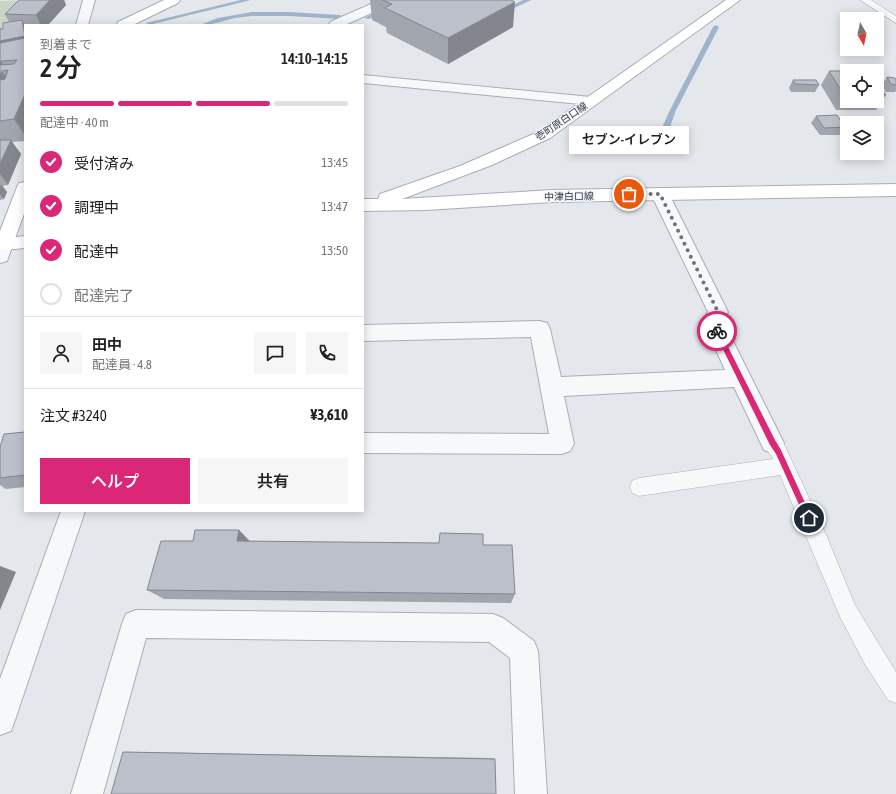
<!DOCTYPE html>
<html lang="ja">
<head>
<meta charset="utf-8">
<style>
  body { margin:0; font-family:"Asap Condensed","Noto Sans JP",sans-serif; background:#f6f6f6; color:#222; height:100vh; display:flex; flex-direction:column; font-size:15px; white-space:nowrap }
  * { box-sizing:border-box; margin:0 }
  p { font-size:13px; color:#767676 }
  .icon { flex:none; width:22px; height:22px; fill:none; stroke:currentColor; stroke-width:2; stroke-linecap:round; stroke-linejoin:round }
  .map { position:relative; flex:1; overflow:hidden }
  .drawer { position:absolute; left:24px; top:24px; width:340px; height:488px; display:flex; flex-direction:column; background:#fff; border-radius:0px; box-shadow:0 2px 10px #0003 }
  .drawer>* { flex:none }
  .needle { width:26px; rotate:171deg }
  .buttons { position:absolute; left:840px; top:12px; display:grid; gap:8px }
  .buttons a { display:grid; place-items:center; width:44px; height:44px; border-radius:0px; background:#fff; box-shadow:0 2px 10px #0003; font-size:20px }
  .pin { position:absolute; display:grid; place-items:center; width:34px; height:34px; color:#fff; margin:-17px; border:2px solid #fff; border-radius:50%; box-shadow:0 1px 4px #0007 }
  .courier { position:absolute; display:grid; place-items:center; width:40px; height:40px; margin:-20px; border:3px solid #db2777; border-radius:50%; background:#fff; color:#222; box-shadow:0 1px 5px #0007 }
  .bubble { position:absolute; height:28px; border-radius:0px; background:#fff; box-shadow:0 2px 10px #0003; font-size:13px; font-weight:600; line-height:28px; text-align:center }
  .head em { font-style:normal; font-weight:600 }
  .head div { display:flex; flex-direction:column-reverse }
  .head { display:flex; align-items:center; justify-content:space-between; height:68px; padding:0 16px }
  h1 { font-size:26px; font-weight:600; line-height:30px }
  .bar { display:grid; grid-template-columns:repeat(4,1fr); gap:6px 4px; align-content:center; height:48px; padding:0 16px }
  .bar i { height:5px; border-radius:3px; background:#e0e0e0 }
  .bar .current { background:#db2777 }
  .bar p { grid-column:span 4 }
  .line { display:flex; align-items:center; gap:10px; padding:0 16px; border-top:1px solid #e0e0e0 }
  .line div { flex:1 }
  .round { display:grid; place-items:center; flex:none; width:42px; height:42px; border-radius:0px; background:#f6f6f6 }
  ol { padding:0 16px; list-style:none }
  li { display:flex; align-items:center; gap:12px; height:44px }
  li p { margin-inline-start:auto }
  li .icon { padding:4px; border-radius:50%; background:#db2777; color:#fff; stroke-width:4 }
  li:last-child { color:#767676 }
  li i { width:22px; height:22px; border:2px solid #e0e0e0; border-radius:50% }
  .button { display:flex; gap:8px; margin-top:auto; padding:8px 16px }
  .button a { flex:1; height:46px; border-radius:0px; background:#db2777; color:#fff; font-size:16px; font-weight:600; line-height:46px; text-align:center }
  .button a+a { background:#f6f6f6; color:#222 }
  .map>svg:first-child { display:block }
  .green { fill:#c9d6c5 }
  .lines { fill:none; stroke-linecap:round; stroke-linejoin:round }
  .stream { fill:#9fb4cc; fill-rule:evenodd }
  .lane-casing { stroke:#a9aeb7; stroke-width:1 }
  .street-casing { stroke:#a9aeb7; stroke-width:2 }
  .secondary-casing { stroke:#a9aeb7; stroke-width:2 }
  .primary-casing { stroke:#a3abb8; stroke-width:2 }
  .lane { fill:#f7f8fa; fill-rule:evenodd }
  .street { fill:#f7f8fa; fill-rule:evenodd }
  .secondary { fill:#fff; fill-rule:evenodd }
  .primary { fill:#fff; fill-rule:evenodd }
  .wall { fill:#a1a5ae }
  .shaded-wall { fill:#83868d }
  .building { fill:#bbc0ca; stroke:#83868d }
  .route { fill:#db2777 }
  .done { stroke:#6c737f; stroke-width:4; stroke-dasharray:0 7.2 }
  .labels { text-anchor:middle; stroke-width:3; stroke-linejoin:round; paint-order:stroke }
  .far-street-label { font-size:10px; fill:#2b3445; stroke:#f4f6f9 }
</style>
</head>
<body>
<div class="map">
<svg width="896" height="794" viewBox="0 0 896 794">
  <rect width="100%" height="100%" fill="#e4e7ec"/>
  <!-- green -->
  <path class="green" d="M 31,0 L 10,29 L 0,30 L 0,1 Z"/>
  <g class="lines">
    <!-- stream -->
    <path class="stream" d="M 241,0 L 251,0 L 149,25 L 146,23 Z
      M 401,0 L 409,0 L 369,19 L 364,18 Z
      M 523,0 L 531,0 L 506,12 L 501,11 Z
      M 252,12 L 288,12 L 340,15 L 343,17 L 340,19 L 288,16 L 252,16 L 235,18 L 208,25 L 200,25 L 218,18 Z
      M 716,25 L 719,27 L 676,110 L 669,130 L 663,131 L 661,130 L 670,110 L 713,27 Z"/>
    <defs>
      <path id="lane" d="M 860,0 L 871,0 L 896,16 L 896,23 Z
        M 772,435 L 778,437 L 785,446 L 827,537 L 855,605 L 896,672 L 896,703 L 888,700 L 866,666 L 841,619 L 780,475 L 639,496 L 632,493 L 630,487 L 632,481 L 639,478 L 773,459 L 763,443 L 766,437 Z"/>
      <path id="street" d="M 83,0 L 95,0 L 88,25 L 76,25 Z
        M 380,0 L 396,0 L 394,3 L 345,25 L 329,25 L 330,22 Z
        M 363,75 L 591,97 L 596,98 L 598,101 L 596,104 L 591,105 L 363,83 Z
        M 660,188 L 666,190 L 669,194 L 728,312 L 723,321 L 784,443 L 780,450 L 772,453 L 764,450 L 734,387 L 564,396 L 574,444 L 570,451 L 562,454 L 363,453 L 363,433 L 549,434 L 531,337 L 363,341 L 363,325 L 540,321 L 547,323 L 550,329 L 561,377 L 725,370 L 703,321 L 708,312 L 651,194 L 654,190 Z
        M 4,238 L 10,239 L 13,244 L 7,261 L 0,263 L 0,239 Z
        M 61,511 L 85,511 L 15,720 L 11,731 L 0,735 L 0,679 Z
        M 136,610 L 493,614 L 503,618 L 534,641 L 538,651 L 547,794 L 515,794 L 510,658 L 489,642 L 146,638 L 103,794 L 71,794 L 122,624 L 126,614 Z"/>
      <path id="secondary" d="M 726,0 L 740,0 L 550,138 L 492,165 L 402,199 L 552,190 L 896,184 L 896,196 L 552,202 L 426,210 L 363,211 L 363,199 L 378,199 L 380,194 L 460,166 L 538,132 Z
        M 25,236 L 25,248 L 4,250 L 0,249 L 0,239 Z"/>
      <path id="primary" d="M 164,0 L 180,0 L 178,3 L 133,25 L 117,25 L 118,22 Z
        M 25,182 L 25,211 L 13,244 L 10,249 L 0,250 L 0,231 L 17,187 L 19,183 Z"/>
    </defs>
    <!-- lane casing -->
    <use href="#lane" class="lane-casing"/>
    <!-- street casing -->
    <use href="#street" class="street-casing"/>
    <!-- secondary casing -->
    <use href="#secondary" class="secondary-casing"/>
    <!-- primary casing -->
    <use href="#primary" class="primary-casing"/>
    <!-- lane -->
    <use href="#lane" class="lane"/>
    <!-- street -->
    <use href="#street" class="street"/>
    <!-- secondary -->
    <use href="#secondary" class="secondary"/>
    <!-- primary -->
    <use href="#primary" class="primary"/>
  </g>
  <!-- wall -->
  <path class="wall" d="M 19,0 L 64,0 L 66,5 L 48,25 L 25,25 L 25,141 L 12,142 L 21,154 L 8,185 L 2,186 L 7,192 L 4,199 L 0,200 L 0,27 L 1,29 L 3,29 L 9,22 L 5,14 Z
    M 370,0 L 511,0 L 513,27 L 448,64 L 387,33 L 386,27 L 372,20 Z
    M 829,71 L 847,71 L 847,101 L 877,101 L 877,82 L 886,95 L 876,110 L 836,110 L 821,85 Z
    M 887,77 L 896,79 L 896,91 L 895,92 L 886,92 L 882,85 Z
    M 793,80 L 819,85 L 815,92 L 791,92 L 789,88 Z
    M 816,116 L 845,127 L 840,135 L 820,135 L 811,123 Z
    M 25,432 L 25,487 L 6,489 L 0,485 L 0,447 Z
    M 239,530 L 250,541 L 483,545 L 515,594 L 511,603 L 164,599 L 147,590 L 193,541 Z
    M 123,752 L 144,752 L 492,758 L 495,759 Z"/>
  <!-- shaded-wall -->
  <path class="shaded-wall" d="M 50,0 L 64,0 L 66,5 L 48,25 L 41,25 L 36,15 Z
    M 515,2 L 513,27 L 448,64 L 448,38 Z
    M 22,20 L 25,26 L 25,36 Z
    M 25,36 L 25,52 L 0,58 L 0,41 Z
    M 1,61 L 8,71 L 0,67 L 0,64 Z
    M 2,71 L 16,92 L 0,107 L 0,75 Z
    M 25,94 L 25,135 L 14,119 Z
    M 11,140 L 21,154 L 8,185 L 0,174 L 0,164 Z
    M 1,184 L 7,192 L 4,199 L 0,194 L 0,187 Z
    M 239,530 L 250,542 L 237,541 Z
    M 0,566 L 16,572 L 0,610 Z"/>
  <!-- building -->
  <path class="building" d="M 19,0 L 50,0 L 36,15 L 5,14 Z
    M 382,0 L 511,0 L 515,2 L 448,38 L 385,8 L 392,4 Z
    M 22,20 L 25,36 L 0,41 L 0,29 L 3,29 L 3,23 Z
    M 25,38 L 25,94 L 14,119 L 0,121 L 0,80 L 5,79 L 8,70 L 2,71 L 0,75 L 0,65 L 14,64 L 17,60 L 1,61 L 0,64 L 0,43 Z
    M 829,71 L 867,71 L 847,71 L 847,95 L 844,95 Z
    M 887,77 L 895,78 L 896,79 L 896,85 L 891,84 Z
    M 793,80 L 816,80 L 819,85 L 795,84 Z
    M 877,82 L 886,95 L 877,95 Z
    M 837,115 L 845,127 L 824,128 L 816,116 Z
    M 0,140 L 11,140 L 0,164 Z
    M 25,432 L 25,475 L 0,478 L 0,447 L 4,434 Z
    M 195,530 L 239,530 L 237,541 L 439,543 L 440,533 L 483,534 L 483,545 L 512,545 L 515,594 L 147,590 L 161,541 L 193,541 Z
    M 123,752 L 495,759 L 496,794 L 111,794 Z"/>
  <!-- route -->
  <path class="route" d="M 715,329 L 719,329 L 775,440 L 781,450 L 812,518 L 811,520 L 806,520 L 776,454 L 770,445 L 714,331 Z"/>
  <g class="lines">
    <!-- done -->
    <path class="done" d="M 629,194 L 660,194 L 718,312 L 713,321 L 717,331"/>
  </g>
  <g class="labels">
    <!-- far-street labels -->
    <g class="far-street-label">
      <text transform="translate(561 121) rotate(-34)" y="4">壱町原白口線</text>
      <text transform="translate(569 196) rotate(-1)" y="4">中津白口線</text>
    </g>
  </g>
</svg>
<div class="buttons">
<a><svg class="needle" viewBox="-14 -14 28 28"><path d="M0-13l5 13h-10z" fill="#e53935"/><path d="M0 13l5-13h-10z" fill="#767676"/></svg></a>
<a><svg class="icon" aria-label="locate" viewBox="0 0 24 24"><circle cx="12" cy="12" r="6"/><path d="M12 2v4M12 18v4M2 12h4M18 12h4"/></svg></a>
<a><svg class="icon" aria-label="layers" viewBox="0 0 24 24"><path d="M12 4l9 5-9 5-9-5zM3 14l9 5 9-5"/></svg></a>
</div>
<div class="pin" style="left:629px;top:194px;background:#ea580c"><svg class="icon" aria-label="bag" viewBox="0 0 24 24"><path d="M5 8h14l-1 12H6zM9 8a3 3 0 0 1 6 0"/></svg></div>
<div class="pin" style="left:809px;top:518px;background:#1f2937"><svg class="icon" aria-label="home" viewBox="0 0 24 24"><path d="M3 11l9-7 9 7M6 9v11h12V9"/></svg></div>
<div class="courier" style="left:717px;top:331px"><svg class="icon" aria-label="bike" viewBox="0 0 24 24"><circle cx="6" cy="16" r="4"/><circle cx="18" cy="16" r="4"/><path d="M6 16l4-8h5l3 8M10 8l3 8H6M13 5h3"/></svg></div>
<div class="bubble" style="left:569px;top:126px;width:120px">セブン-イレブン</div>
<section class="drawer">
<div class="head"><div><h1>2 分</h1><p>到着まで</p></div><em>14:10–14:15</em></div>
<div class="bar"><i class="current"></i><i class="current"></i><i class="current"></i><i></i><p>配達中 · 40 m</p></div>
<ol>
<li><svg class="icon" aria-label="check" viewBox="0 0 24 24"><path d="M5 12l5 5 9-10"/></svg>受付済み<p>13:45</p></li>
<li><svg class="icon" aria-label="check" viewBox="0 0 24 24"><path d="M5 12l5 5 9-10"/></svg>調理中<p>13:47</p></li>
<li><svg class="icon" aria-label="check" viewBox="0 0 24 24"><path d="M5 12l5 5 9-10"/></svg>配達中<p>13:50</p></li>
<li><i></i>配達完了</li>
</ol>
<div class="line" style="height:72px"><a class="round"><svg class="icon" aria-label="person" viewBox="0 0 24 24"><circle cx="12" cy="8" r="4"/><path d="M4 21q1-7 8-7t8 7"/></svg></a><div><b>田中</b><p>配達員 · 4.8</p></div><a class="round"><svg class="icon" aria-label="chat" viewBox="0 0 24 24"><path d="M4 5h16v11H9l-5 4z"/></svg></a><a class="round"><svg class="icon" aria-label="phone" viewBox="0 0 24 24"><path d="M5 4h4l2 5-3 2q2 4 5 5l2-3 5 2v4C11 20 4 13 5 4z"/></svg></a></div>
<div class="line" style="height:52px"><div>注文 #3240</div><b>¥3,610</b></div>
<div class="button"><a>ヘルプ</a><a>共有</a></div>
</section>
</div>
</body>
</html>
